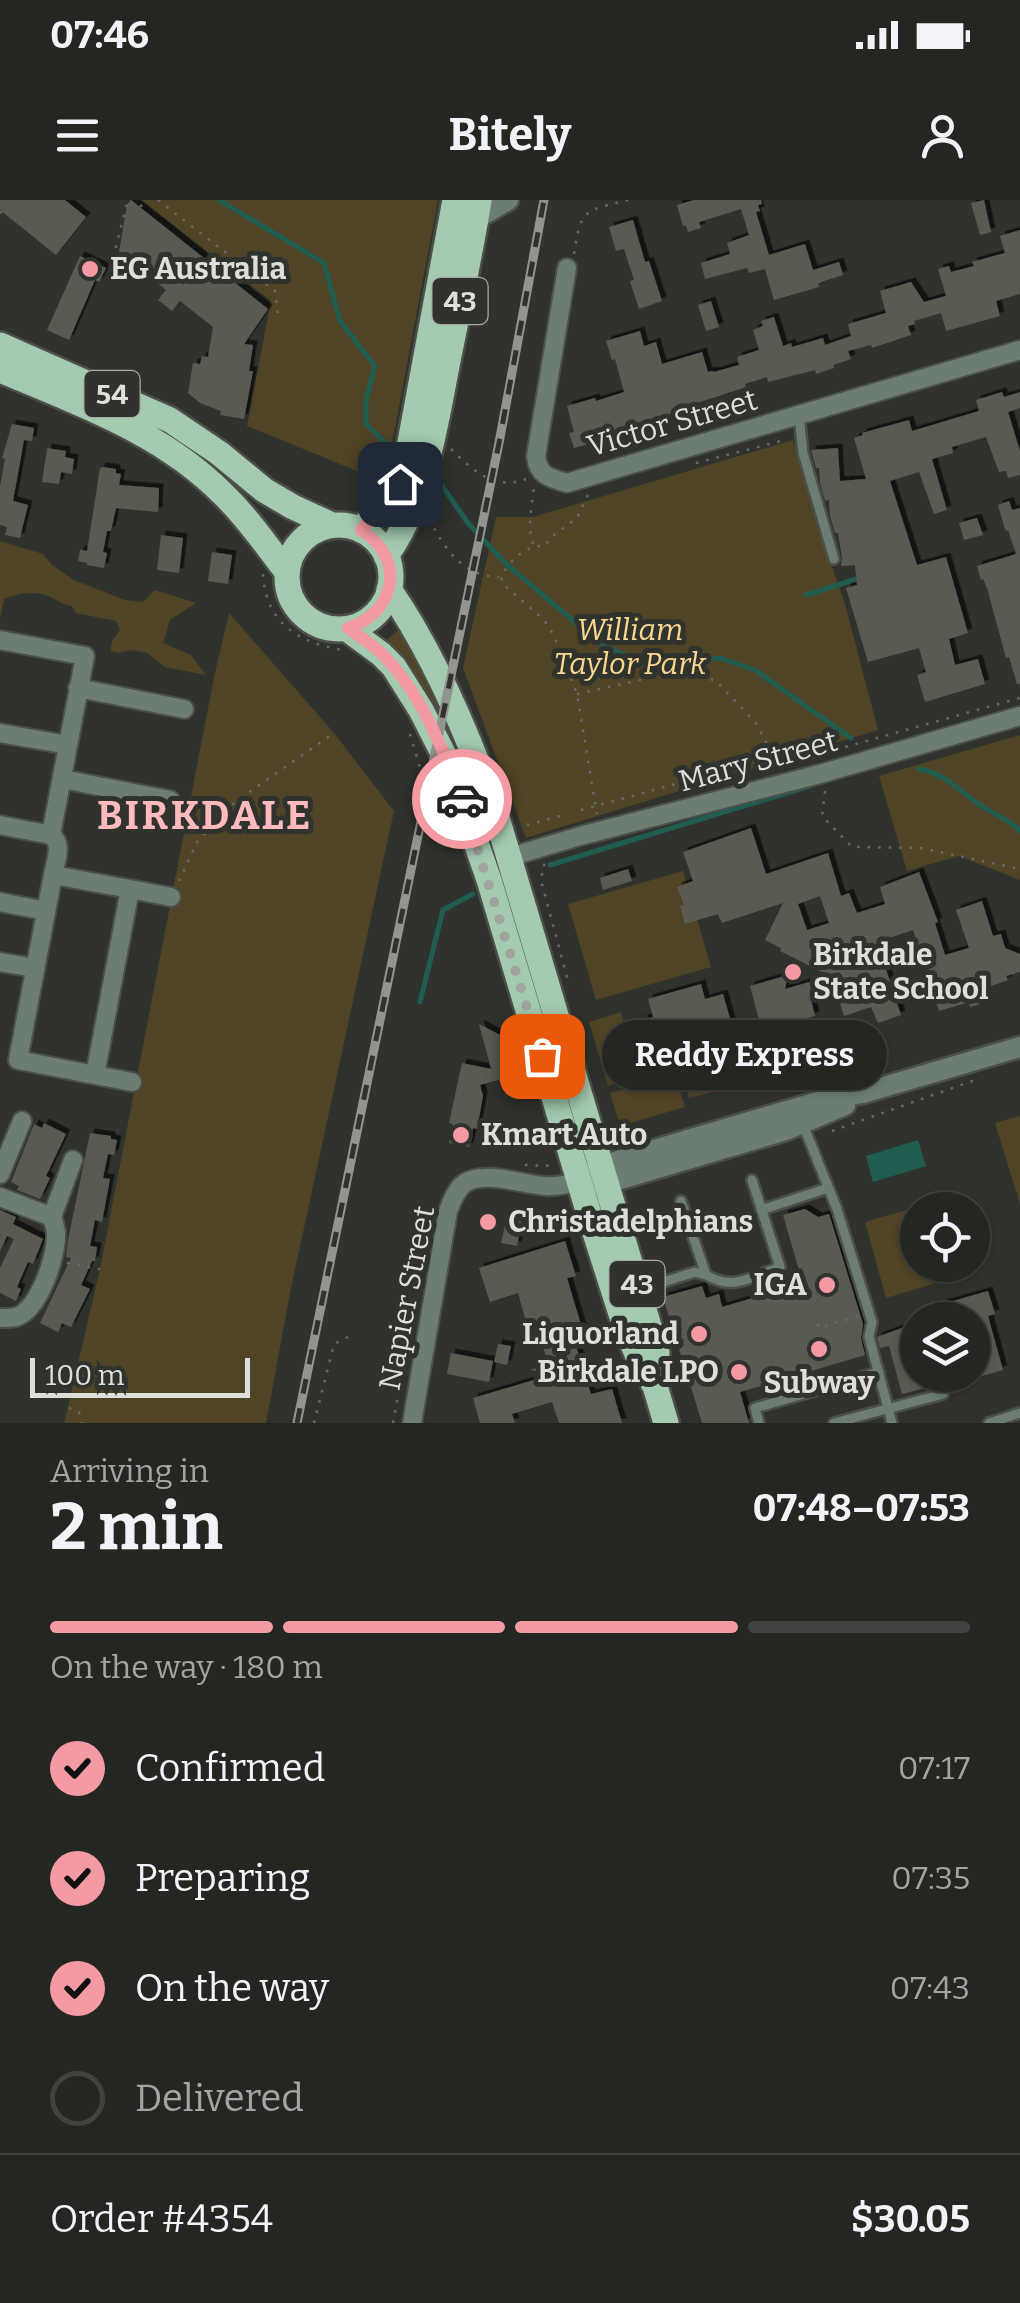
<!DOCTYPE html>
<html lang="en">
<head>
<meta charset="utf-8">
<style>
  body { margin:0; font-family:Bitter,serif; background:#2c2e2a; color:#f1f3f6; height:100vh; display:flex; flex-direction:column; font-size:38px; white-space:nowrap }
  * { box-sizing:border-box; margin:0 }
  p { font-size:32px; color:#a3a5a5 }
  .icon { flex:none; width:55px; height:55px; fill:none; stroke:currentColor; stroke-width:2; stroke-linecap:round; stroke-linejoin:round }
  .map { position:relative; height:1223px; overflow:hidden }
  .details { display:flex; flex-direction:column; background:#242622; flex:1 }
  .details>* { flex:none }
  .tools { position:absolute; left:900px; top:992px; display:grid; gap:20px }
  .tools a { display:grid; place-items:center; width:90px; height:90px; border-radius:50%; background:#242622; box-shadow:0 2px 8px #0004,0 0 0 2px #414340; font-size:50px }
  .scale { position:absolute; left:30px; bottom:25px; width:220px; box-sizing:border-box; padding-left:10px; border:5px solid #dddfdb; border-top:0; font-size:28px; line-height:35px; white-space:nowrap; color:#dddfdb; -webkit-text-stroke:8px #30332d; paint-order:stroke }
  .pin { position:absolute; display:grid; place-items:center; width:85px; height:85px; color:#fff; margin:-42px; border-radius:20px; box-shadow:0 5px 15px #0006 }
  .courier { position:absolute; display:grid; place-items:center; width:100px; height:100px; margin:-50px; border:8px solid #f49aa2; border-radius:50%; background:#fff; color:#222; box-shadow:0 2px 12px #0007 }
  .bubble { position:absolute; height:70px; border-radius:35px; background:#242622; box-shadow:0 2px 8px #0004,0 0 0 2px #414340; font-size:32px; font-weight:700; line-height:70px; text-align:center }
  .overview em { font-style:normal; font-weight:700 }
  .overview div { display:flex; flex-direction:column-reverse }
  .overview { display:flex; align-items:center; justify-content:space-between; height:170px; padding:0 50px }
  h1 { font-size:65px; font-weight:700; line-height:75px }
  .bar { display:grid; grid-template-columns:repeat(4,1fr); gap:15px 10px; align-content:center; height:120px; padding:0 50px }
  .bar i { height:12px; border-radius:8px; background:#414340 }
  .bar .selected { background:#f49aa2 }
  .bar p { grid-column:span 4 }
  .line { display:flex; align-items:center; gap:25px; padding:0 50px; border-top:2px solid #414340 }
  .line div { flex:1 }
  ol { padding:0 50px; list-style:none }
  li { display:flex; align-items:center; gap:30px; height:110px }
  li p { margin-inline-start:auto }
  li .icon { padding:10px; border-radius:50%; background:#f49aa2; color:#111; stroke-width:4 }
  li:last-child { color:#a3a5a5 }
  li i { width:55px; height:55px; border:5px solid #414340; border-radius:50% }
  .status { display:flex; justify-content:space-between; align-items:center; height:70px; padding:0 50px; background:#242622; direction:ltr }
  .status svg { height:28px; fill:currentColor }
  header { display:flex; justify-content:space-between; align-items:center; height:130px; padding:0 50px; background:#242622; font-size:45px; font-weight:700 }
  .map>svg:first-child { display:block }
  .green { fill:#504326 }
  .water { fill:#205d51 }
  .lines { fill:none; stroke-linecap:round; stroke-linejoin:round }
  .stream { stroke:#205d51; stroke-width:5 }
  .building { fill:#5a5a53; fill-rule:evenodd; filter:url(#shadow) }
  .service-casing { stroke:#4c4f49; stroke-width:14 }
  .minor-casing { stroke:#4c4f49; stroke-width:22 }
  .tertiary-casing { stroke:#4c4f49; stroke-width:25 }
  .primary-casing { stroke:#4c4f49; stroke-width:30 }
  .path { stroke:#686b65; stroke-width:2.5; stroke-dasharray:2.5 8; stroke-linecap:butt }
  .service { stroke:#6c7e71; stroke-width:9 }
  .minor { stroke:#6c7e71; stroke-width:18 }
  .tertiary { stroke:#6c7e71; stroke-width:20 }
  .primary { stroke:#a4cbb0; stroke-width:25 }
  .rail-casing { stroke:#929490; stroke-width:9 }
  .rail { stroke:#30332d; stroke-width:5; stroke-dasharray:15; stroke-linecap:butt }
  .done { stroke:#a0a39e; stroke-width:10; stroke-dasharray:0 18 }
  .route { stroke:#f49aa2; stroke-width:12 }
  .poi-dot { fill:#f49aa2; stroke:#30332d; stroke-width:4 }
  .labels { text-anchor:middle; stroke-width:10; stroke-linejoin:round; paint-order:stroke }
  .shield { fill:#30332d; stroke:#a9aba7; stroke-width:2.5 }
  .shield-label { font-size:28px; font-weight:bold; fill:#dddfdb }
  .poi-label { font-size:30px; font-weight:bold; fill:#dddfdb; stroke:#30332d; text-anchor:start }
  .street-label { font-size:30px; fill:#dddfdb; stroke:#30332d }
  .park-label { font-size:30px; font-style:italic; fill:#f9d791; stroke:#30332d }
  .district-label { font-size:40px; font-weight:bold; letter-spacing:2.5px; fill:#ffbabe; stroke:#30332d }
</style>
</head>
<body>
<div class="status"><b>07:46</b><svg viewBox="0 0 49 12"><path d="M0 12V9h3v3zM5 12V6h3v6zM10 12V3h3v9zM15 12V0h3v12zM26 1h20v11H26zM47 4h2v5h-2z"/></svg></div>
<header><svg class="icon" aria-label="menu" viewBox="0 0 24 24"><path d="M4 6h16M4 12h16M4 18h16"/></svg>Bitely<svg class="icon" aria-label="person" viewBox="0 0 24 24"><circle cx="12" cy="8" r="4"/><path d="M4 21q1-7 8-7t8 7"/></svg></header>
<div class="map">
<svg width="1020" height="1223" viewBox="0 0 1020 1223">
  <defs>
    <filter id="shadow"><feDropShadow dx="4.5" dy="-4.5" stdDeviation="0" flood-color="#0009"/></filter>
  </defs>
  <rect width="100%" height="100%" fill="#30332d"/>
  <!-- green -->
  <path class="green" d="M 141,0 L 438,0 L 389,260 L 383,272 L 374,278 L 247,226 L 271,101 Z
    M 793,240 L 822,338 L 845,404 L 878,530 L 526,638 L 463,468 L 496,317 L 533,317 Z
    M 0,341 L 43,354 L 52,365 L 74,380 L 125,400 L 143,402 L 155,390 L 196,403 L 170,420 L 163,443 L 191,455 L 206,475 L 165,467 L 147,453 L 130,450 L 119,453 L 110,451 L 113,439 L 120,430 L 116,421 L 76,413 L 72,406 C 61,404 58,400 48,396 C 35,390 17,394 4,399 L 0,419 Z
    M 229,413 L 334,533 L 394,611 L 290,1093 L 266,1223 L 64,1223 L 100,1069 L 214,477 Z
    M 403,426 L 438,494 L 492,629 L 483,632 L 383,443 Z
    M 1020,535 L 1020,680 L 959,656 L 907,671 L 879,576 Z
    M 683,671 L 711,767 L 596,800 L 568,704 Z
    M 621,812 L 640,876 L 608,886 L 589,822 Z
    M 724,868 L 729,888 L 689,898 L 684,878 Z
    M 675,875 L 685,907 L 620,926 L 610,893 Z
    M 1020,916 L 1020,1004 L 995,923 Z
    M 941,1000 L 944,1010 L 918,1010 L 918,1065 L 960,1065 L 963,1075 L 886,1098 L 865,1022 Z"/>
  <!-- water -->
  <path class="water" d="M 918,940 L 926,966 L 873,982 L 866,956 Z"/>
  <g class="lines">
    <!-- stream -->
    <path class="stream" d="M 219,0 L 324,63 L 340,121 L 375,166 L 366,200 L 366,224 L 390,247
      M 440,283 L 468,323 L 507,365 L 601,444 L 649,467 L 720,458 L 755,470 L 851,538
      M 806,395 L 863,377
      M 919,569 C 948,575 956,589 980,605 C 993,614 1009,619 1020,631
      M 550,665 L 810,586
      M 420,802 L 443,710 L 473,694"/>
  </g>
  <!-- building -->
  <path class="building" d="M 0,0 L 65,0 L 86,17 L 56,55 L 0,10 Z
    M 131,0 L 268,109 L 244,144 L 253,145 L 249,171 L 253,171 L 244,219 L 220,215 L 221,211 L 200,203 L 188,193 L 193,163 L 200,164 L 202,156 L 208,157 L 213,127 L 180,101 L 172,111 L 158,100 L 166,90 L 119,52 L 127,5 Z
    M 694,0 L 761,0 L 762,4 L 758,5 L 760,11 L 756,12 L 769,55 L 805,44 L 813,70 L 839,62 L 843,75 L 824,81 L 818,84 L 819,87 L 774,100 L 765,69 L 749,73 L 747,68 L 705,79 L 701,63 L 730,54 L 727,43 L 749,35 L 741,9 L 699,22 L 701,28 L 688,32 L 686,25 L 683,26 L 677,5 Z
    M 984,0 L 991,32 L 980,35 L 971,3 Z
    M 633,20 L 645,62 L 649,61 L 662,101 L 639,109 L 630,81 L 634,80 L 624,49 L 616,51 L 609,27 Z
    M 1020,30 L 1020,94 L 996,101 L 1000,116 L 946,131 L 941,113 L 914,121 L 915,124 L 908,126 L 911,135 L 872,148 L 871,145 L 848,151 L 851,159 L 833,165 L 834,168 L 816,174 L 815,170 L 768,182 L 767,177 L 745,184 L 746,187 L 679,209 L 681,216 L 663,222 L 663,224 L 648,228 L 647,223 L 606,236 L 607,239 L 574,248 L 569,233 L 574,232 L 567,206 L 595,198 L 596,201 L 624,192 L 615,159 L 612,160 L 606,141 L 640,131 L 644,146 L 656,142 L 662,164 L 702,152 L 708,172 L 713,171 L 714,172 L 739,165 L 737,157 L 759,150 L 753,130 L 763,126 L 761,121 L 774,117 L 783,146 L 791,143 L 792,147 L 823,138 L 825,145 L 851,136 L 848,124 L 886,113 L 880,91 L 911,82 L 924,102 L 946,96 L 938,69 L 949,66 L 951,72 L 974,66 L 972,62 L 1005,53 L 1000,36 Z
    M 80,56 L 106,68 L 99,82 L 95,80 L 69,140 L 47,130 Z
    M 711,101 L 719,127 L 706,131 L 698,105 Z
    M 1002,192 L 1004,197 L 1020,192 L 1020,208 L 1008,212 L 1020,251 L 1020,275 L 1008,278 L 1006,271 L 999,272 L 986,237 L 952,247 L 953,253 L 932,259 L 947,310 L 934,314 L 919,272 L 890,281 L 917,365 L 946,357 L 968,433 L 949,439 L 955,465 L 978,459 L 985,484 L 925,502 L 917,475 L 926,472 L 919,448 L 868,462 L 846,388 L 857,385 L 855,365 L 841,366 L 842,358 L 838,333 L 835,333 L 830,316 L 829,300 L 825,301 L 820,283 L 819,268 L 816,268 L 811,250 L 838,248 L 840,281 L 866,279 L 854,238 L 863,235 L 862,233 L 909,220 L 912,231 L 979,211 L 976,200 Z
    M 12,224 L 34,228 L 32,241 L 24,240 L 13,301 L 28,305 L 20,338 L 5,335 L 7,327 L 0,325 L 0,286 L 5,259 L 2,258 Z
    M 47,248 L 66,251 L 65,257 L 74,259 L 72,274 L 61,272 L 59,284 L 42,282 Z
    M 103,267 L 116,269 L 116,273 L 121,274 L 119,285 L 159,288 L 158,312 L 116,308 L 111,331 L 107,331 L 103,352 L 107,353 L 104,368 L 87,365 L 87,363 L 78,361 L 80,350 L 87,351 L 100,268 Z
    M 1009,301 L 1012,310 L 1020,308 L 1020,484 L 1017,484 L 1009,457 L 1006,458 L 987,388 L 983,379 L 981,380 L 977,366 L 1016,354 L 1008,330 L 1006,331 L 1004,326 L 998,305 Z
    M 977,318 L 983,335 L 964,340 L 959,323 Z
    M 161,335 L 183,338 L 179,373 L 157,370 Z
    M 212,352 L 232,355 L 228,384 L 208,381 Z
    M 751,628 L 766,674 L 828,653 L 841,696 L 849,693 L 857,713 L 885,704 L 880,687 L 919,672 L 938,722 L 935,723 L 945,755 L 969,748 L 956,710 L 982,701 L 993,736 L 1001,734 L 1005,748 L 1020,754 L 1020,772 L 1006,776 L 1008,780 L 980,790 L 984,803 L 970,807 L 969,802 L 939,811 L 913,730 L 877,742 L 901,815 L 878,823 L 871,807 L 844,816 L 837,793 L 811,800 L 815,816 L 790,823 L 789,819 L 761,827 L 750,786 L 788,775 L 785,789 L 830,776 L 780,751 L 781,748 L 765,740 L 783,703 L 722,723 L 718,714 L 685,724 L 680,706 L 684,705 L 677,687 L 693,681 L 683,652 ZM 820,696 L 829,723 L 807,730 L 798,704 Z
    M 628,669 L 632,681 L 603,690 L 600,678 Z
    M 701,784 L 705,799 L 723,794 L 735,836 L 718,841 L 722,856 L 668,871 L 663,853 L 654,856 L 643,819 L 653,817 L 648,799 Z
    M 848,823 L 859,857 L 826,867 L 815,833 Z
    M 479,824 L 502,836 L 514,874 L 520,875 L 514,876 L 519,892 L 498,880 L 480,885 L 483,896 L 477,929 L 473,928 L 469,947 L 449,943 L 453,924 L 449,923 L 462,863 L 491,869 Z
    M 44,923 L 66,934 L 46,976 L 50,978 L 40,999 L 17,990 L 19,986 L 11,982 L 34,924 L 42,928 Z
    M 90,933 L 111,936 L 111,939 L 117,940 L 114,955 L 108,954 L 103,978 L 110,979 L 102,1022 L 95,1020 L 90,1046 L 97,1047 L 95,1061 L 92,1061 L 81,1085 L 90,1089 L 71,1127 L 62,1123 L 58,1132 L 40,1123 L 71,1058 L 66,1057 L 68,1040 Z
    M 805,1009 L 818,1017 L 829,1014 L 863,1124 L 861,1138 L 865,1155 L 740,1192 L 749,1223 L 702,1223 L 663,1097 L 702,1086 L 706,1098 L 719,1094 L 722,1107 L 790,1087 L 787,1074 L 799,1070 L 783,1015 Z
    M 0,1010 L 16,1017 L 13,1024 L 43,1039 L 33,1064 L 28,1062 L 17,1087 L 21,1089 L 16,1101 L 0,1093 L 0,1068 L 14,1039 L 7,1036 L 0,1051 Z
    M 507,1016 L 522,1019 L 517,1046 L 501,1043 Z
    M 565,1041 L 576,1076 L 567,1078 L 581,1125 L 584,1130 L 588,1129 L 592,1144 L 577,1149 L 591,1194 L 612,1189 L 622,1223 L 559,1223 L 552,1202 L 512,1214 L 515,1223 L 480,1223 L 473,1198 L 554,1174 L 530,1170 L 548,1164 L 540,1136 L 531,1139 L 518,1093 L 490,1102 L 479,1068 Z
    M 988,1091 L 995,1114 L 988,1116 L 1003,1170 L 972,1179 L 972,1120 L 943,1120 L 939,1105 Z
    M 913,1124 L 918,1138 L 918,1175 L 928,1175 L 932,1186 L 902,1194 L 889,1146 L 880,1148 L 877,1137 Z
    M 498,1144 L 511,1146 L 507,1165 L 494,1162 Z
    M 451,1153 L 493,1161 L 489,1182 L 447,1174 Z"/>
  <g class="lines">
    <defs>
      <path id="service" d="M 799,216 L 803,253 L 834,359
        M 802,922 L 837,1009 L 872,1122 L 869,1137 L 892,1223
        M 681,1001 L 706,1075 C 733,1091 752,1077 780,1067 L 752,980
        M 761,1010 L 828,988
        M 641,1089 L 695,1072 L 706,1075
        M 759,1223 L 755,1208 L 879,1172
        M 834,1223 L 943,1194
        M 989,1223 L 1020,1213"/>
      <path id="minor" d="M 567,68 L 536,256 C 538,276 550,278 567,283 L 1020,150
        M 0,440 L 85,456 L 51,635 C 64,644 55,662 53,675
        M 78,488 L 184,509
        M 0,533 L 68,545
        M 62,579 L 170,600
        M 0,625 L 51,635
        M 510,657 L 580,636 L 820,574 L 1020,516
        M 53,675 L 130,689 L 95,875 L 18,860 Z
        M 130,689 L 171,697
        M 0,702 L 46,711
        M 0,762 L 35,768
        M 95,875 L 132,882
        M 0,974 L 22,921
        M 0,997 L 52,1017 C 53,1019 56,1031 56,1033 C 57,1056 39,1110 16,1117 C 12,1118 4,1118 0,1118
        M 52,1017 L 73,960
        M 412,1223 L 448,1011 C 452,1001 456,989 465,983 C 484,970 525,985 546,986 C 557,987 568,984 579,982"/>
      <path id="tertiary" d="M 476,19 L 508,0
        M 591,974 L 602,967 L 621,960 L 701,936 L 838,896 L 863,893 L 1020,847
        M 592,983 L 607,983 L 786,930 L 845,905"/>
      <path id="primary" d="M 0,145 L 170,220 L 219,253 L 264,290 L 293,307 L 332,325
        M 0,170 C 78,203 162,232 223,294 C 248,318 266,345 287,372
        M287 377a52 52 0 1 1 104 0a52 52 0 1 1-104 0Z
        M 361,329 L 395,293 L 405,269 L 455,0
        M 386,356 C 427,299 436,219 450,151 C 460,101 471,51 479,0
        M 389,389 C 435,456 468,534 495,611 L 657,1153 L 655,1186
        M 347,429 L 381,454 L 394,467 L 421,510 L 449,565 L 489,680 L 589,1014 L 621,1114 L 640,1162 L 655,1186 L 666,1223"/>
    </defs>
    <!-- service casing -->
    <use href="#service" class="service-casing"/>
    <!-- minor casing -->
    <use href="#minor" class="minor-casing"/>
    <!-- tertiary casing -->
    <use href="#tertiary" class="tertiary-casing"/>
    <!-- primary casing -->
    <use href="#primary" class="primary-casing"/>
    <!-- path -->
    <path class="path" d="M 158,0 L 275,91 L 278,115
      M 141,7 L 141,0
      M 0,13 L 2,12
      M 574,54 C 581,8 584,11 628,0
      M 113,58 L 128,0
      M 451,249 C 472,270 494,291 526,279
      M 696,263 L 781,241 L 780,237
      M 588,295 L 577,318 L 550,338 L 545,346 C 527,344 509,361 501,377 L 503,384 L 544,420 L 553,434 L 577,494 L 597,614
      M 429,319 C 445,349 462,376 499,377
      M 533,344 C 527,326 532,306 534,287
      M 263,374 C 266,423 297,442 342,450
      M 577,494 L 672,473 L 715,480 L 756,523 L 771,552 L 801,553 L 807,559
      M 410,534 L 423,578 L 443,614
      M 825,591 L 822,616 L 852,647 L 921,648 L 1020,669
      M 581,610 L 763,560 L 784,562 L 806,558 L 1020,498
      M 527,625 L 563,615
      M 545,664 L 542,667 L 542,684 L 568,781
      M 179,681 L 197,642 L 235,602 L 334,533
      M 832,931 L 975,880
      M 525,965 L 552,966
      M 67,1063 L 100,1069
      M 818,1124 L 819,1128 L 858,1116
      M 408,1141 L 411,1123
      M 69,1208 L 79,1212 L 82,1223
      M 314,1223 L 334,1144 L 350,1136
      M 393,1223 L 406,1154"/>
    <!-- service -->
    <use href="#service" class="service"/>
    <!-- minor -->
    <use href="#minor" class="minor"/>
    <!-- tertiary -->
    <use href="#tertiary" class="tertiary"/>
    <!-- primary -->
    <use href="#primary" class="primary"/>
    <defs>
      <path id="rail" d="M 297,1223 L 499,243 L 544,0"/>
    </defs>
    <!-- rail casing -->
    <use href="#rail" class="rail-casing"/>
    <!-- rail -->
    <use href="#rail" class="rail"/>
  </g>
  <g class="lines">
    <!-- done -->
    <path class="done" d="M 462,599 L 542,856"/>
    <!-- route -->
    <path class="route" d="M 400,284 L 361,330 C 406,358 397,412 348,428 C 359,436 370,443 380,452 C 420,490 443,549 462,599"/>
  </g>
  <!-- markers -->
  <g class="poi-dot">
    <circle cx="90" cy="69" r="10"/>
    <circle cx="793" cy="772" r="10"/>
    <circle cx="461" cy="935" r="10"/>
    <circle cx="488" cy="1022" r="10"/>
    <circle cx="827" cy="1085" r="10"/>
    <circle cx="699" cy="1134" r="10"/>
    <circle cx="819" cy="1149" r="10"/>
    <circle cx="739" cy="1172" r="10"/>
  </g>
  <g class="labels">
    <!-- shield labels -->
    <g class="shield">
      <rect x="432.5" y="78" width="55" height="46" rx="8"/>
      <rect x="84.5" y="171" width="55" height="46" rx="8"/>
      <rect x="609.5" y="1061" width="55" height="46" rx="8"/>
    </g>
    <g class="shield-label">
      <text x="460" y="111">43</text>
      <text x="112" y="204">54</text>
      <text x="637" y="1094">43</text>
    </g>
    <!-- poi labels -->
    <g class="poi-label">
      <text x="110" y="79">EG Australia</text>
      <text x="813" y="765">Birkdale<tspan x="813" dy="34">State School</tspan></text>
      <text x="481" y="945">Kmart Auto</text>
      <text x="508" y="1032">Christadelphians</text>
      <text x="807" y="1095" text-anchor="end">IGA</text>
      <text x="679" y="1144" text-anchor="end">Liquorland</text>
      <text x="719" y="1182" text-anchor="end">Birkdale LPO</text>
      <text x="819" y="1193" text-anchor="middle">Subway</text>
    </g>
    <!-- street labels -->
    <g class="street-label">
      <text transform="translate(672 223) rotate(-16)" y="10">Victor Street</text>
      <text transform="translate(758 561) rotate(-15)" y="10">Mary Street</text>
      <text transform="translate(407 1098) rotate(-79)" y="10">Napier Street</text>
    </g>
    <!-- park labels -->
    <g class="park-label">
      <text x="630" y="440">William<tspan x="630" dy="34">Taylor Park</tspan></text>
    </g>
    <!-- district labels -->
    <g class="district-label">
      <text x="205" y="629">BIRKDALE</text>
    </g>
  </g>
</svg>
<div class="tools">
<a><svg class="icon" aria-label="locate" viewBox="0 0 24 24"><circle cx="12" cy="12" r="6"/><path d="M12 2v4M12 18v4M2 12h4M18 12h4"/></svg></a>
<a><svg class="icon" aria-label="layers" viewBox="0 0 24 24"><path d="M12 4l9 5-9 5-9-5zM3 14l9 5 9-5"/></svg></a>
</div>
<div class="scale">100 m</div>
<div class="pin" style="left:542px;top:856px;background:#ea580c"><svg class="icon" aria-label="bag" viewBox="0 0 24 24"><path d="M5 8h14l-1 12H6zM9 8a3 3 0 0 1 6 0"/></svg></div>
<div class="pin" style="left:400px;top:284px;background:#1f2937"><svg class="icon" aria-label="home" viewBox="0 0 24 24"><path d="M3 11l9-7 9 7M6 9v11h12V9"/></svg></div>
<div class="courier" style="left:462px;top:599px"><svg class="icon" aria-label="car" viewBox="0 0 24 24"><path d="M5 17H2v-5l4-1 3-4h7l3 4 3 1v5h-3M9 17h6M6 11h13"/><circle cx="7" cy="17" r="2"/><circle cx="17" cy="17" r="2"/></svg></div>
<div class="bubble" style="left:602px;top:820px;width:285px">Reddy Express</div>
</div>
<section class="details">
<div class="overview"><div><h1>2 min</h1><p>Arriving in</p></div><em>07:48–07:53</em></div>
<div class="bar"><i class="selected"></i><i class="selected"></i><i class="selected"></i><i></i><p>On the way · 180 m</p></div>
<ol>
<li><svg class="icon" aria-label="check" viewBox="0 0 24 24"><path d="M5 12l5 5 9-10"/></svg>Confirmed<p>07:17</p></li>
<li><svg class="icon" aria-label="check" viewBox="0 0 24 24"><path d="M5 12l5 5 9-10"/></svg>Preparing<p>07:35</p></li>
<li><svg class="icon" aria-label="check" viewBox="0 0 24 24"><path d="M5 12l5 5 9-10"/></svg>On the way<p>07:43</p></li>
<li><i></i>Delivered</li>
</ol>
<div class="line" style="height:130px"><div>Order #4354</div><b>$30.05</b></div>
</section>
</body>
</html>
